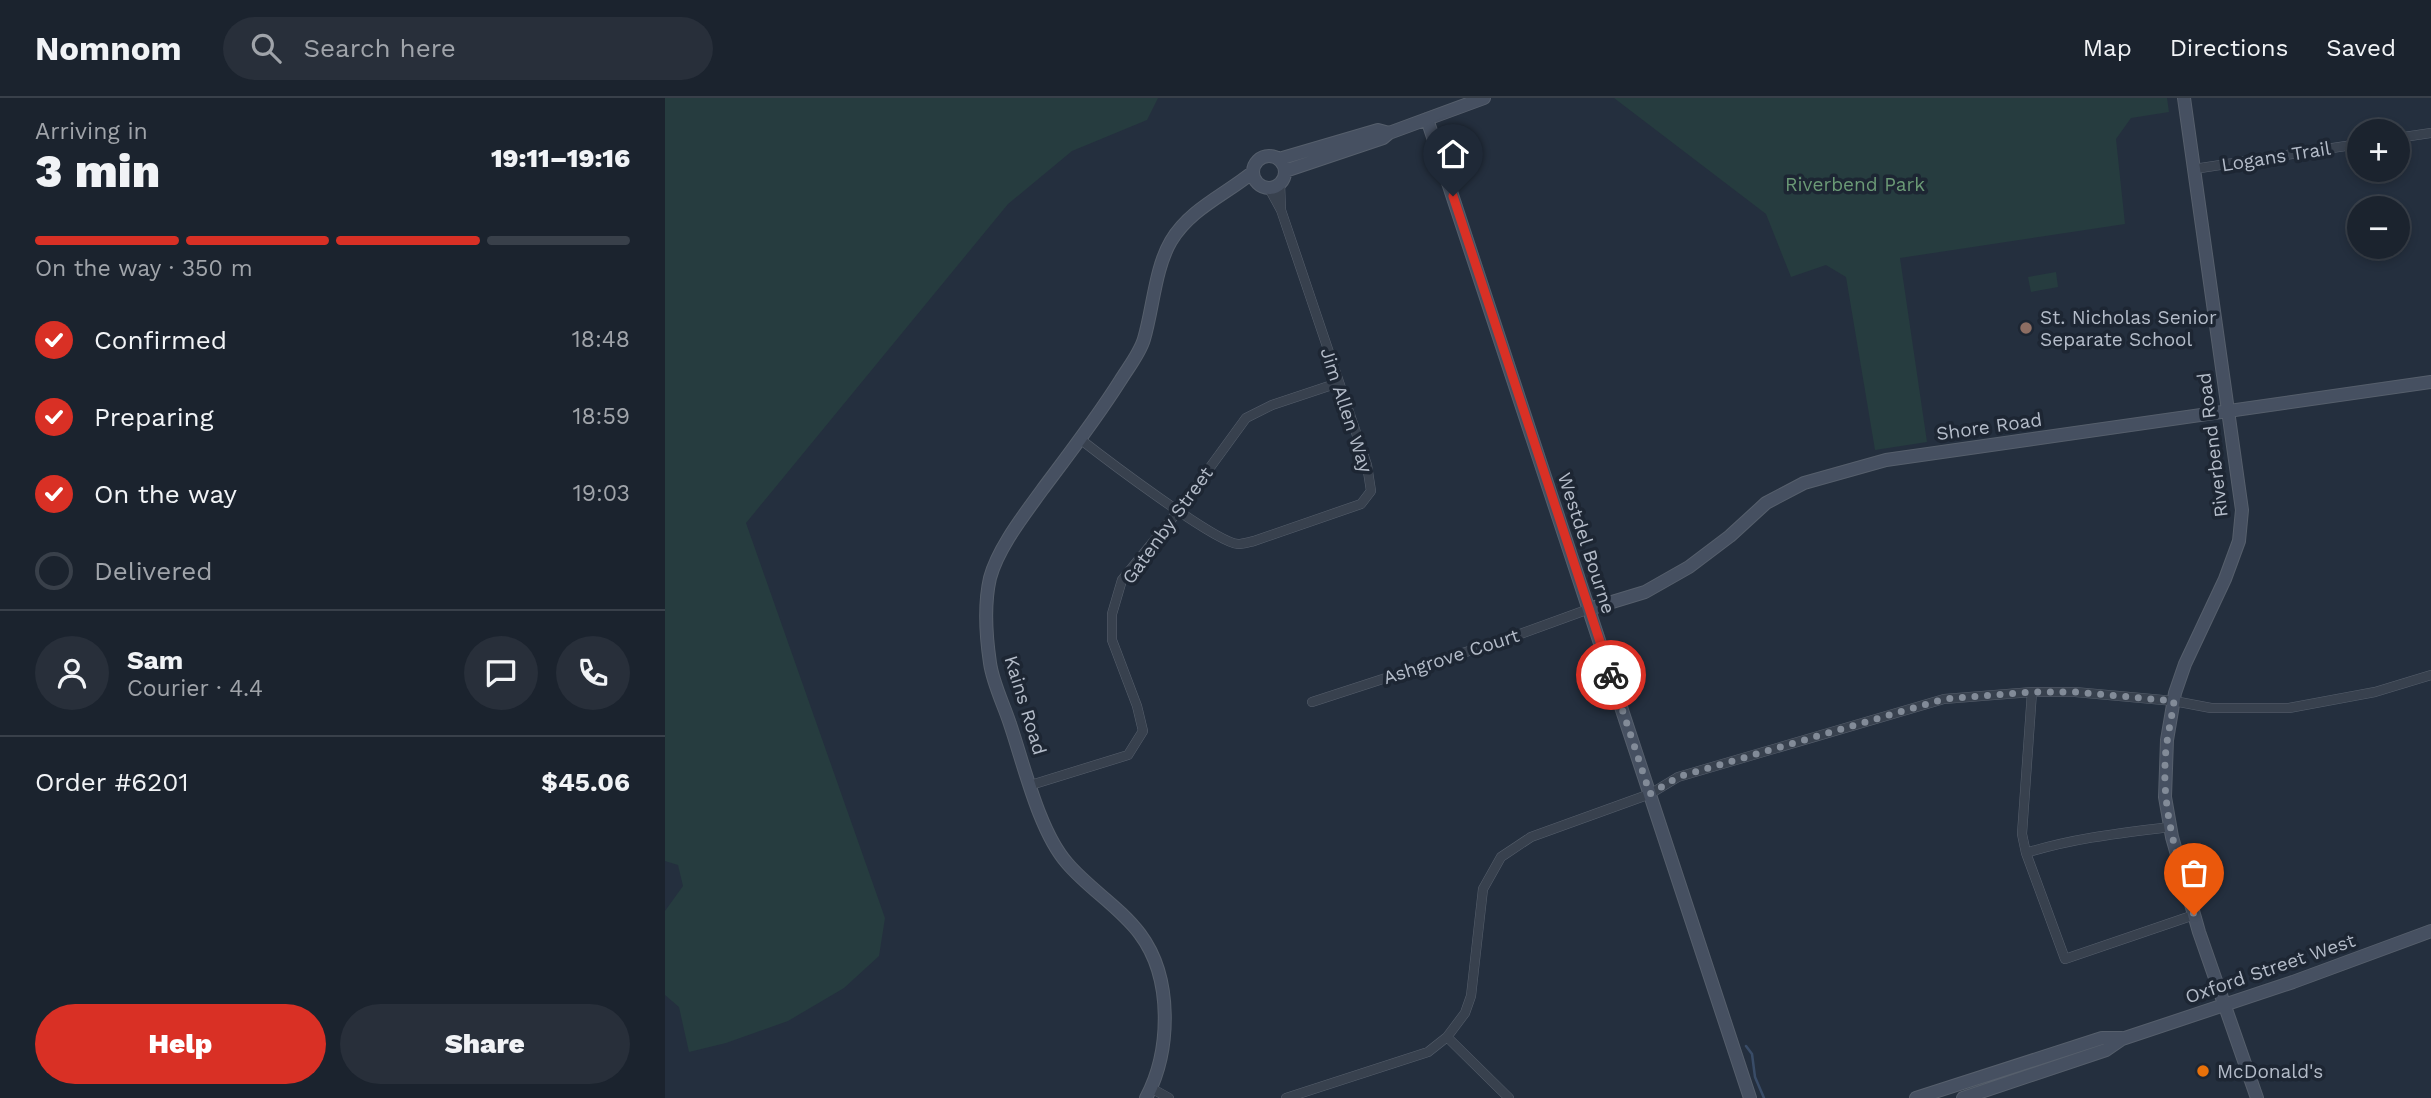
<!DOCTYPE html>
<html lang="en">
<head>
<meta charset="utf-8">
<style>
  body { margin:0; font-family:"Work Sans",sans-serif; background:#282f3a; color:#f1f3f6; height:100vh; display:flex; flex-direction:column; font-size:26px; white-space:nowrap }
  * { box-sizing:border-box; margin:0 }
  p { font-size:23px; color:#a0a4aa }
  .icon { flex:none; width:38px; height:38px; fill:none; stroke:currentColor; stroke-width:2; stroke-linecap:round; stroke-linejoin:round }
  .map { position:relative; flex:1; overflow:hidden }
  .details { display:flex; flex-direction:column; background:#1b232e; width:665px }
  .details>* { flex:none }
  .controls { position:absolute; left:1682px; top:21px; display:grid; gap:14px }
  .controls a { display:grid; place-items:center; width:63px; height:63px; border-radius:50%; background:#1b232e; box-shadow:0 4px 10px #0003,0 0 0 2px #39404a; font-size:35px }
  .pin { position:absolute; display:grid; place-items:center; width:60px; height:60px; color:#fff; margin:-72px -30px; border-radius:50% 50% 50% 0; rotate:-45deg; box-shadow:0 0 7px #0007 }
  .pin .icon { rotate:45deg }
  .courier { position:absolute; display:grid; place-items:center; width:70px; height:70px; margin:-35px; border:5px solid #d93025; border-radius:50%; background:#fff; color:#222; box-shadow:0 2px 9px #0007 }
  .summary em { font-style:normal; font-weight:800 }
  .summary div { display:flex; flex-direction:column-reverse }
  .summary { display:flex; align-items:center; justify-content:space-between; height:119px; padding:0 35px }
  h1 { font-size:46px; font-weight:800; line-height:52px }
  .bar { display:grid; grid-template-columns:repeat(4,1fr); gap:10px 7px; align-content:center; height:84px; padding:0 35px }
  .bar i { height:9px; border-radius:5px; background:#39404a }
  .bar .active { background:#d93025 }
  .bar p { grid-column:span 4 }
  .line { display:flex; align-items:center; gap:18px; padding:0 35px; border-top:2px solid #39404a }
  .line div { flex:1 }
  .round { display:grid; place-items:center; flex:none; width:74px; height:74px; border-radius:37px; background:#282f3a }
  ol { padding:0 35px; list-style:none }
  li { display:flex; align-items:center; gap:21px; height:77px }
  li p { margin-inline-start:auto }
  li .icon { padding:7px; border-radius:50%; background:#d93025; color:#fff; stroke-width:4 }
  li:last-child { color:#a0a4aa }
  li i { width:38px; height:38px; border:4px solid #39404a; border-radius:50% }
  .action { display:flex; gap:14px; margin-top:auto; padding:14px 35px }
  .action a { flex:1; height:80px; border-radius:42px; background:#d93025; color:#fff; font-size:28px; font-weight:800; line-height:80px; text-align:center }
  .action a+a { background:#282f3a; color:#f1f3f6 }
  header { display:flex; align-items:center; gap:42px; box-sizing:border-box; height:98px; padding:0 35px; background:#1b232e; border-bottom:2px solid #39404a }
  header strong { font-size:33px }
  nav { display:flex; gap:38px; margin-inline-start:auto; font-size:24px }
  .search { width:490px; height:63px; background:#282f3a; display:flex; align-items:center; gap:18px; box-sizing:border-box; padding:0 24px; border-radius:38px; color:#a0a4aa; font-size:26px }
  main { display:flex; flex:1; min-height:0 }
  .map>svg:first-child { display:block }
  .green { fill:#263c3f }
  .lines { fill:none; stroke-linecap:round; stroke-linejoin:round }
  .stream { stroke:#394c67; stroke-width:2.5 }
  .street-casing { stroke:#565f6c; stroke-width:10 }
  .secondary-casing { stroke:#565f6c; stroke-width:14 }
  .street { stroke:#38414e; stroke-width:9 }
  .secondary { stroke:#465061; stroke-width:12 }
  .done { stroke:#828b98; stroke-width:7; stroke-dasharray:0 12.6 }
  .route { stroke:#d93025; stroke-width:9 }
  .education-dot { fill:#8d6e63; stroke:#1d2633; stroke-width:2.5 }
  .food-dot { fill:#e8710a; stroke:#1d2633; stroke-width:2.5 }
  .labels { text-anchor:middle; stroke-width:7; stroke-linejoin:round; paint-order:stroke }
  .street-label { font-size:19px; fill:#b4bcc9; stroke:#1d2633 }
  .park-label { font-size:19px; fill:#6b9a76; stroke:#1d2633 }
  .poi-label { font-size:19px; fill:#b4bcc9; stroke:#1d2633; text-anchor:start }
</style>
</head>
<body>
<header>
<strong>Nomnom</strong>
<div class="search"><svg class="icon" aria-label="search" viewBox="0 0 24 24"><circle cx="10" cy="10" r="6"/><path d="M15 15l6 6"/></svg>Search here</div>
<nav><a>Map</a><a>Directions</a><a>Saved</a></nav>
</header>
<main>
<section class="details">
<div class="summary"><div><h1>3 min</h1><p>Arriving in</p></div><em>19:11–19:16</em></div>
<div class="bar"><i class="active"></i><i class="active"></i><i class="active"></i><i></i><p>On the way · 350 m</p></div>
<ol>
<li><svg class="icon" aria-label="check" viewBox="0 0 24 24"><path d="M5 12l5 5 9-10"/></svg>Confirmed<p>18:48</p></li>
<li><svg class="icon" aria-label="check" viewBox="0 0 24 24"><path d="M5 12l5 5 9-10"/></svg>Preparing<p>18:59</p></li>
<li><svg class="icon" aria-label="check" viewBox="0 0 24 24"><path d="M5 12l5 5 9-10"/></svg>On the way<p>19:03</p></li>
<li><i></i>Delivered</li>
</ol>
<div class="line" style="height:126px"><a class="round"><svg class="icon" aria-label="person" viewBox="0 0 24 24"><circle cx="12" cy="8" r="4"/><path d="M4 21q1-7 8-7t8 7"/></svg></a><div><b>Sam</b><p>Courier · 4.4</p></div><a class="round"><svg class="icon" aria-label="chat" viewBox="0 0 24 24"><path d="M4 5h16v11H9l-5 4z"/></svg></a><a class="round"><svg class="icon" aria-label="phone" viewBox="0 0 24 24"><path d="M5 4h4l2 5-3 2q2 4 5 5l2-3 5 2v4C11 20 4 13 5 4z"/></svg></a></div>
<div class="line" style="height:91px"><div>Order #6201</div><b>$45.06</b></div>
<div class="action"><a>Help</a><a>Share</a></div>
</section>
<div class="map">
<svg width="1766" height="1000" viewBox="0 0 1766 1000">
  <rect width="100%" height="100%" fill="#242f3e"/>
  <!-- green -->
  <path class="green" d="M 0,0 L 493,0 L 482,22 L 407,53 L 343,106 L 81,425 L 220,820 L 214,858 L 179,890 L 123,923 L 61,945 L 24,954 L 14,909 L 0,897 L 0,813 L 18,788 L 13,767 L 0,763 Z
    M 949,0 L 1502,0 L 1504,14 L 1466,20 L 1451,41 L 1460,126 L 1235,160 L 1262,344 L 1210,352 L 1181,179 L 1161,167 L 1126,179 L 1101,116 Z
    M 1391,174 L 1393,189 L 1366,194 L 1363,179 Z"/>
  <g class="lines">
    <!-- stream -->
    <path class="stream" d="M 950,577 L 964,572
      M 932,582 L 941,580
      M 1081,948 L 1087,956 L 1090,979 L 1099,1000"/>
    <defs>
      <path id="street" d="M 1732,40 L 1766,35
        M 1529,71 L 1694,46
        M 615,86 L 616,110
        M 415,341 C 438,359 551,445 573,446 C 578,446 584,444 589,443 L 696,406 L 706,393 L 702,367 L 616,112 L 604,90
        M 647,604 L 847,539 L 924,511
        M 366,687 L 463,657 L 478,633 L 472,608 L 447,542 L 447,516 L 457,482 L 514,412 L 581,320 L 607,307 L 673,285
        M 1505,729 C 1456,735 1408,740 1361,755 L 1400,861 L 1529,817
        M 1361,755 L 1357,736 L 1367,594
        M 782,939 L 844,1000
        M 486,990 L 504,1000
        M 621,1000 L 763,954 L 782,939 L 800,915 L 806,898 L 818,791 L 836,759 L 866,739 L 985,696 L 1013,679 L 1279,601 L 1367,594 L 1410,594 L 1509,603 L 1546,610 L 1624,610 L 1710,594 L 1766,577"/>
      <path id="secondary" d="M 1519,0 L 1577,412 L 1574,443 L 1560,481 L 1520,566 L 1510,595 L 1502,642 L 1500,699 L 1507,739 L 1534,834 L 1592,1000
        M 762,21 L 1085,1000
        M588 74a16 16 0 1 1 32 0a16 16 0 1 1-32 0Z
        M 614,61 L 713,32 L 724,35
        M 620,73 L 718,40 L 724,35 L 819,0
        M 924,511 L 980,494 L 1024,469 L 1065,438 L 1101,405 L 1139,385 L 1221,362 L 1766,284
        M 481,1000 C 506,953 508,880 475,836 C 455,809 424,791 402,765 C 374,733 359,667 345,626 C 339,607 328,586 325,565 C 321,538 319,506 325,480 C 333,450 359,417 377,392 C 404,356 431,321 455,283 C 463,270 475,255 479,241 C 488,211 490,170 506,143 C 525,111 560,97 588,74
        M 1251,1000 L 1437,940 L 1457,940
        M 1298,1000 L 1441,952 L 1457,941 L 1628,884 L 1766,833"/>
    </defs>
    <!-- street casing -->
    <use href="#street" class="street-casing"/>
    <!-- secondary casing -->
    <use href="#secondary" class="secondary-casing"/>
    <!-- street -->
    <use href="#street" class="street"/>
    <!-- secondary -->
    <use href="#secondary" class="secondary"/>
  </g>
  <g class="lines">
    <!-- done -->
    <path class="done" d="M 946,577 L 985,696 L 1013,679 L 1279,601 L 1367,594 L 1410,594 L 1509,603 C 1506,625 1500,646 1500,668 C 1498,719 1515,768 1529,817"/>
    <!-- route -->
    <path class="route" d="M 788,98 L 946,577"/>
  </g>
  <!-- markers -->
  <circle class="education-dot" cx="1361" cy="230" r="7"/>
  <circle class="food-dot" cx="1538" cy="973" r="7"/>
  <g class="labels">
    <!-- street labels -->
    <g class="street-label">
      <text transform="translate(1611 58) rotate(-9)" y="7">Logans Trail</text>
      <text transform="translate(682 312) rotate(72)" y="7">Jim Allen Way</text>
      <text transform="translate(1324 328) rotate(-8)" y="7">Shore Road</text>
      <text transform="translate(1547 347) rotate(-97)" y="7">Riverbend Road</text>
      <text transform="translate(502 427) rotate(-54)" y="7">Gatenby Street</text>
      <text transform="translate(922 445) rotate(72)" y="7">Westdel Bourne</text>
      <text transform="translate(786 558) rotate(-18)" y="7">Ashgrove Court</text>
      <text transform="translate(361 607) rotate(73)" y="7">Kains Road</text>
      <text transform="translate(1605 870) rotate(-19)" y="7">Oxford Street West</text>
    </g>
    <!-- park labels -->
    <g class="park-label">
      <text x="1190" y="93">Riverbend Park</text>
    </g>
    <!-- poi labels -->
    <g class="poi-label">
      <text x="1375" y="226">St. Nicholas Senior<tspan x="1375" dy="22">Separate School</tspan></text>
      <text x="1552" y="980">McDonald's</text>
    </g>
  </g>
</svg>
<div class="controls">
<a>+</a>
<a>−</a>
</div>
<div class="pin" style="left:1529px;top:817px;background:#ea580c"><svg class="icon" aria-label="bag" viewBox="0 0 24 24"><path d="M5 8h14l-1 12H6zM9 8a3 3 0 0 1 6 0"/></svg></div>
<div class="pin" style="left:788px;top:98px;background:#1f2937"><svg class="icon" aria-label="home" viewBox="0 0 24 24"><path d="M3 11l9-7 9 7M6 9v11h12V9"/></svg></div>
<div class="courier" style="left:946px;top:577px"><svg class="icon" aria-label="bike" viewBox="0 0 24 24"><circle cx="6" cy="16" r="4"/><circle cx="18" cy="16" r="4"/><path d="M6 16l4-8h5l3 8M10 8l3 8H6M13 5h3"/></svg></div>
</div>
</main>
</body>
</html>
